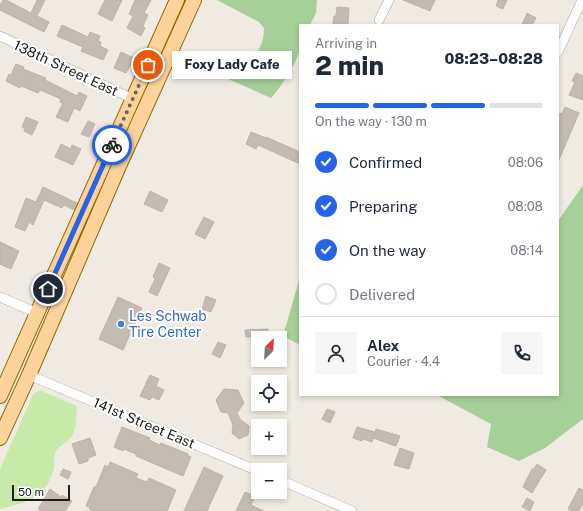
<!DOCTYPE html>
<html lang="en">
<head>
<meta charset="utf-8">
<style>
  body { margin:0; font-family:"Public Sans",sans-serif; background:#f6f6f7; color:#1f2937; height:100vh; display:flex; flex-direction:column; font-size:15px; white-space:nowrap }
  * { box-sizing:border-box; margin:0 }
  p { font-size:13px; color:#747a83 }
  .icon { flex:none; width:22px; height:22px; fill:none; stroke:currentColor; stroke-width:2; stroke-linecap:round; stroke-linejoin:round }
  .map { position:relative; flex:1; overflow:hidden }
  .details { position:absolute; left:299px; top:24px; width:260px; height:372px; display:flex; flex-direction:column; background:#fff; border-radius:0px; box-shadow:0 2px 6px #0003 }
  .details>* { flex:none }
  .needle { width:26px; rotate:24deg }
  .controls { position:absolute; left:251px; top:331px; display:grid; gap:8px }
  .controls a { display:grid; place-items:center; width:36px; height:36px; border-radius:0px; background:#fff; box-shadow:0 2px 6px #0003; font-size:20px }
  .scale { position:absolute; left:12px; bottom:10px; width:58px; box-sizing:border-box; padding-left:4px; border:2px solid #1e1e1e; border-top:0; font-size:11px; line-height:14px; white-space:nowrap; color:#1e1e1e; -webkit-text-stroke:3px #fff; paint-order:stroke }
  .pin { position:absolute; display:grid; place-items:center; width:34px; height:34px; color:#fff; margin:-17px; border:2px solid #fff; border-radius:50%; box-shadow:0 1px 4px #0007 }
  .courier { position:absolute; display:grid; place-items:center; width:40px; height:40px; margin:-20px; border:3px solid #2563eb; border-radius:50%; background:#fff; color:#222; box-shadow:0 1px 5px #0007 }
  .bubble { position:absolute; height:28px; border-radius:0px; background:#fff; box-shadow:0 2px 6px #0003; font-size:13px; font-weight:800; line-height:28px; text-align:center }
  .summary em { font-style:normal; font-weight:800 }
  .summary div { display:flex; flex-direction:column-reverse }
  .summary { display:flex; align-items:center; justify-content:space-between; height:68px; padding:0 16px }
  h1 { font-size:26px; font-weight:800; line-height:30px }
  .bar { display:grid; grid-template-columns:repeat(4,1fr); gap:6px 4px; align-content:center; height:48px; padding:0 16px }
  .bar i { height:5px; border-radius:3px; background:#e0e1e3 }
  .bar .selected { background:#2563eb }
  .bar p { grid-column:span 4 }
  .line { display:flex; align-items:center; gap:10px; padding:0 16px; border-top:1px solid #e0e1e3 }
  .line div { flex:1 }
  .round { display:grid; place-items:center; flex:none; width:42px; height:42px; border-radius:0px; background:#f6f6f7 }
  ol { padding:0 16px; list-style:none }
  li { display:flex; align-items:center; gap:12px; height:44px }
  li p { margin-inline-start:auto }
  li .icon { padding:4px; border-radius:50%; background:#2563eb; color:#fff; stroke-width:4 }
  li:last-child { color:#747a83 }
  li i { width:22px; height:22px; border:2px solid #e0e1e3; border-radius:50% }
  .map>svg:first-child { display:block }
  .grass { fill:#c8eaa9 }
  .forest { fill:#a7cf98 }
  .building { fill:#c4bbb3; stroke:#c1b2a6 }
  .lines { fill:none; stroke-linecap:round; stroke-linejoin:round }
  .minor-casing { stroke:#a5a5a5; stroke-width:10 }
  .primary-casing { stroke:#976700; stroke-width:16 }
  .minor { stroke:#fff; stroke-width:9 }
  .primary { stroke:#fcd39b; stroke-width:14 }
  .done { stroke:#676663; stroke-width:4; stroke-dasharray:0 7.2 }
  .route { stroke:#2563eb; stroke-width:5 }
  .shop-dot { fill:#3f7fe0; stroke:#fff; stroke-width:1.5 }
  .labels { text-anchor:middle; stroke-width:4; stroke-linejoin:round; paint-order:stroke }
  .street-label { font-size:14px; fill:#1e1e1e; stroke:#fff }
  .shop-label { font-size:14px; fill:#366cbe; stroke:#fff; text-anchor:start }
</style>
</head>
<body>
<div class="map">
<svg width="583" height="511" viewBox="0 0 583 511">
  <rect width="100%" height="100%" fill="#efebe3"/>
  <!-- grass -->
  <path class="grass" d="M 39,390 L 77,406 C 76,415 77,429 72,436 C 69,442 60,445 56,451 C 53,456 56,465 53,472 C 44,499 24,503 0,509 L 0,469 L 33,395 Z"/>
  <!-- forest -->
  <path class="forest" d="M 217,0 L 317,0 L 316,13 L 310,25 L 300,25 C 300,32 301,40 300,47 C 299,60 280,89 271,98 L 228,79 C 246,63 264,55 264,28 L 259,22 Z
    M 583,185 L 583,419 L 545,448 L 519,461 L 487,447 L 491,424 L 437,395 L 558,395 L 558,221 Z
    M 300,277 L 300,345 L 283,336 Z"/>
  <!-- building -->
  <path class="building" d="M 3,0 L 6,0 L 31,13 L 37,0 L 45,0 L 37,16 L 49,22 L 44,32 L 0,10 L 0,5 Z
    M 105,0 L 122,0 L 112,21 L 98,14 Z
    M 135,0 L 151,0 L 144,13 L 148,15 L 143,26 L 145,28 L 141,36 L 127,28 L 133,16 L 129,14 Z
    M 403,0 L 435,0 L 430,11 Z
    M 498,0 L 507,0 L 503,9 L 496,6 Z
    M 337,7 L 349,8 L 348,25 L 333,25 L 334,16 L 336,16 Z
    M 527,13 L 536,18 L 532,25 L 522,25 Z
    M 62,25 L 88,37 L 90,32 L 100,36 L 98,41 L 101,42 L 100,46 L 108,50 L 103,60 L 81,51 L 83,47 L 57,36 Z
    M 121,52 L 134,58 L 126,73 L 114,68 Z
    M 16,64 L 24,67 L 23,69 L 46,78 L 45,80 L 77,96 L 79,92 L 87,96 L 80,111 L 74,108 L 68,122 L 56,117 L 63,103 L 60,102 L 61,99 L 40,90 L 38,93 L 21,86 L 20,88 L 6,81 L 9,74 L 11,75 Z
    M 576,73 L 583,76 L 583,100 L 569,95 L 575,82 L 572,81 Z
    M 565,107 L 579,113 L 558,162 L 558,117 L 560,113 L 562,114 Z
    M 26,117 L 38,122 L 32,135 L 24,131 L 25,129 L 22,127 Z
    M 88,121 L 95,124 L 89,137 L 81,134 Z
    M 251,132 L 266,138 L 266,137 L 300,152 L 300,164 L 258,145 L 256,149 L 246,144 Z
    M 61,144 L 71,149 L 72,145 L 81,149 L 73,165 L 55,157 Z
    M 43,187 L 77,203 L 74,210 L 64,205 L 62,208 L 44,200 L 33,225 L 29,222 L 25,231 L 15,227 L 26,198 L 36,202 Z
    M 150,191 L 168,200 L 162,212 L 144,204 Z
    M 204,217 L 214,222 L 205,239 L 195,234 Z
    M 0,242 L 19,251 L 11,269 L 0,264 Z
    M 159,263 L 170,268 L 157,296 L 149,292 L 155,279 L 153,277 Z
    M 206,296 L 216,300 L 211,312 L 202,309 Z
    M 118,297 L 142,308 L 123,350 L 99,339 Z
    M 268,329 L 268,336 L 246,337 L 245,330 Z
    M 218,342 L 226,345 L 220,358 L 212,354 Z
    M 150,375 L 159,379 L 156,386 L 164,390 L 159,400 L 152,397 L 150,400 L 140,396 Z
    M 224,389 L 238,390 L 244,403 L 237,413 L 240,419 L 249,426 L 248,435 L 239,439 L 232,433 L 233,425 L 228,413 L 221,412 L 216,400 Z
    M 327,409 L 335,412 L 330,423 L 322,419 Z
    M 122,427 L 150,438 L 149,440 L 160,445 L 161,443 L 188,454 L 188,456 L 191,457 L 183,476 L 136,456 L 136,454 L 124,449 L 123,451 L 114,447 Z
    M 357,427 L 375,432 L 372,442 L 363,439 L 362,441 L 353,438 Z
    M 376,429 L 400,436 L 396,446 L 373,438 Z
    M 90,438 L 96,455 L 88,458 L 88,461 L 79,464 L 72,444 Z
    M 400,448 L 414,453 L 409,469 L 394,465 Z
    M 110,462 L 138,474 L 136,478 L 147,482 L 149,478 L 176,490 L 167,511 L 93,511 L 89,509 L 90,507 L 86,506 L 94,487 L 96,487 L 105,465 L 108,467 Z
    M 537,464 L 546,470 L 532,493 L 523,487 L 532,469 L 534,469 Z
    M 204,467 L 223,476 L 207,511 L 184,511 Z
    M 63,469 L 71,472 L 68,479 L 60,475 Z
    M 579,488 L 583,490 L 583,503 L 579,511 L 573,511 L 568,509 Z
    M 50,489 L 61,497 L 62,495 L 72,501 L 65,511 L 42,511 L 38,509 Z
    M 245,492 L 255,496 L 251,505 L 264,511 L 236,511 Z
    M 527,498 L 534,502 L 530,511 L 522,507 Z"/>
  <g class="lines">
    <defs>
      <path id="minor" d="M 379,20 L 389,0
        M 0,36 L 133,99
        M 558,52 L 582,0
        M 0,297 L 37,313
        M 29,375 L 258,471
        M 280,480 L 352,511"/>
      <path id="primary" d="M 0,396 L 177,0
        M 0,438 L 29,375 L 119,166 L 194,0"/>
    </defs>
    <!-- minor casing -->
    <use href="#minor" class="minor-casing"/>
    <!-- primary casing -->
    <use href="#primary" class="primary-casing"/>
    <!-- minor -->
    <use href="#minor" class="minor"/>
    <!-- primary -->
    <use href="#primary" class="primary"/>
  </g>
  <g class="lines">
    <!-- done -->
    <path class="done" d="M 112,145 L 148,65"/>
    <!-- route -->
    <path class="route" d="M 48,289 L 112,145"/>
  </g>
  <!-- markers -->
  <circle class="shop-dot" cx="121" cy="324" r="4"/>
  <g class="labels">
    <!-- street labels -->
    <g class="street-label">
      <text transform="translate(66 68) rotate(25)" y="5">138th Street East</text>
      <text transform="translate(144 423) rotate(23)" y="5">141st Street East</text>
    </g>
    <!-- shop labels -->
    <g class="shop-label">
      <text x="129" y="321">Les Schwab<tspan x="129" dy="16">Tire Center</tspan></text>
    </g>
  </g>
</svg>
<div class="controls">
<a><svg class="needle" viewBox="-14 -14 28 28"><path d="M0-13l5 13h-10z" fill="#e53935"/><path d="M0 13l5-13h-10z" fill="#747a83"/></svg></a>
<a><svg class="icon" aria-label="locate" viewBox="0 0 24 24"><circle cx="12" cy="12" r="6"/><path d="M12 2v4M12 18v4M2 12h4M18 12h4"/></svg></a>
<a>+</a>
<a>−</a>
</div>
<div class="scale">50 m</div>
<div class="pin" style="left:148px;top:65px;background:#ea580c"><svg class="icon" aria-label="bag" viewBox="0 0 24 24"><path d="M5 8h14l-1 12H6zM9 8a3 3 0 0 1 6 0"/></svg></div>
<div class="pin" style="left:48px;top:289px;background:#1f2937"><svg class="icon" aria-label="home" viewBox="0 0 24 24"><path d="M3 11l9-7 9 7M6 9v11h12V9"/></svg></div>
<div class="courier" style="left:112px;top:145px"><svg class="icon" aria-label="bike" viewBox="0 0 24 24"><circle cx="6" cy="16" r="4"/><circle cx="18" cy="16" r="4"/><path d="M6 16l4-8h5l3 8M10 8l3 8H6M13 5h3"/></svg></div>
<div class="bubble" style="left:172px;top:51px;width:120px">Foxy Lady Cafe</div>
<section class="details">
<div class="summary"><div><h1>2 min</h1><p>Arriving in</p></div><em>08:23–08:28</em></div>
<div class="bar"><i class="selected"></i><i class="selected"></i><i class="selected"></i><i></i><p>On the way · 130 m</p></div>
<ol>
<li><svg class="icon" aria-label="check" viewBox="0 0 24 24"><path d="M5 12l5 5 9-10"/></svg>Confirmed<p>08:06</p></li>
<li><svg class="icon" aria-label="check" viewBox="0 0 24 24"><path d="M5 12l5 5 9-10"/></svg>Preparing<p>08:08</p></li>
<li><svg class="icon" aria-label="check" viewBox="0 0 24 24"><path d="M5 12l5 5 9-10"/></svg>On the way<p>08:14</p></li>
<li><i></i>Delivered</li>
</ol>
<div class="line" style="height:72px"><a class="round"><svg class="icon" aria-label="person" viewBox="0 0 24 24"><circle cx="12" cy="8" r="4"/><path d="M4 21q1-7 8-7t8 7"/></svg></a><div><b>Alex</b><p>Courier · 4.4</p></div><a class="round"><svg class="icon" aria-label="phone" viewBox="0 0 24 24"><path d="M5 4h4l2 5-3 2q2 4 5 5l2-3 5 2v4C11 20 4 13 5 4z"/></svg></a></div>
</section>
</div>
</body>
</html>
